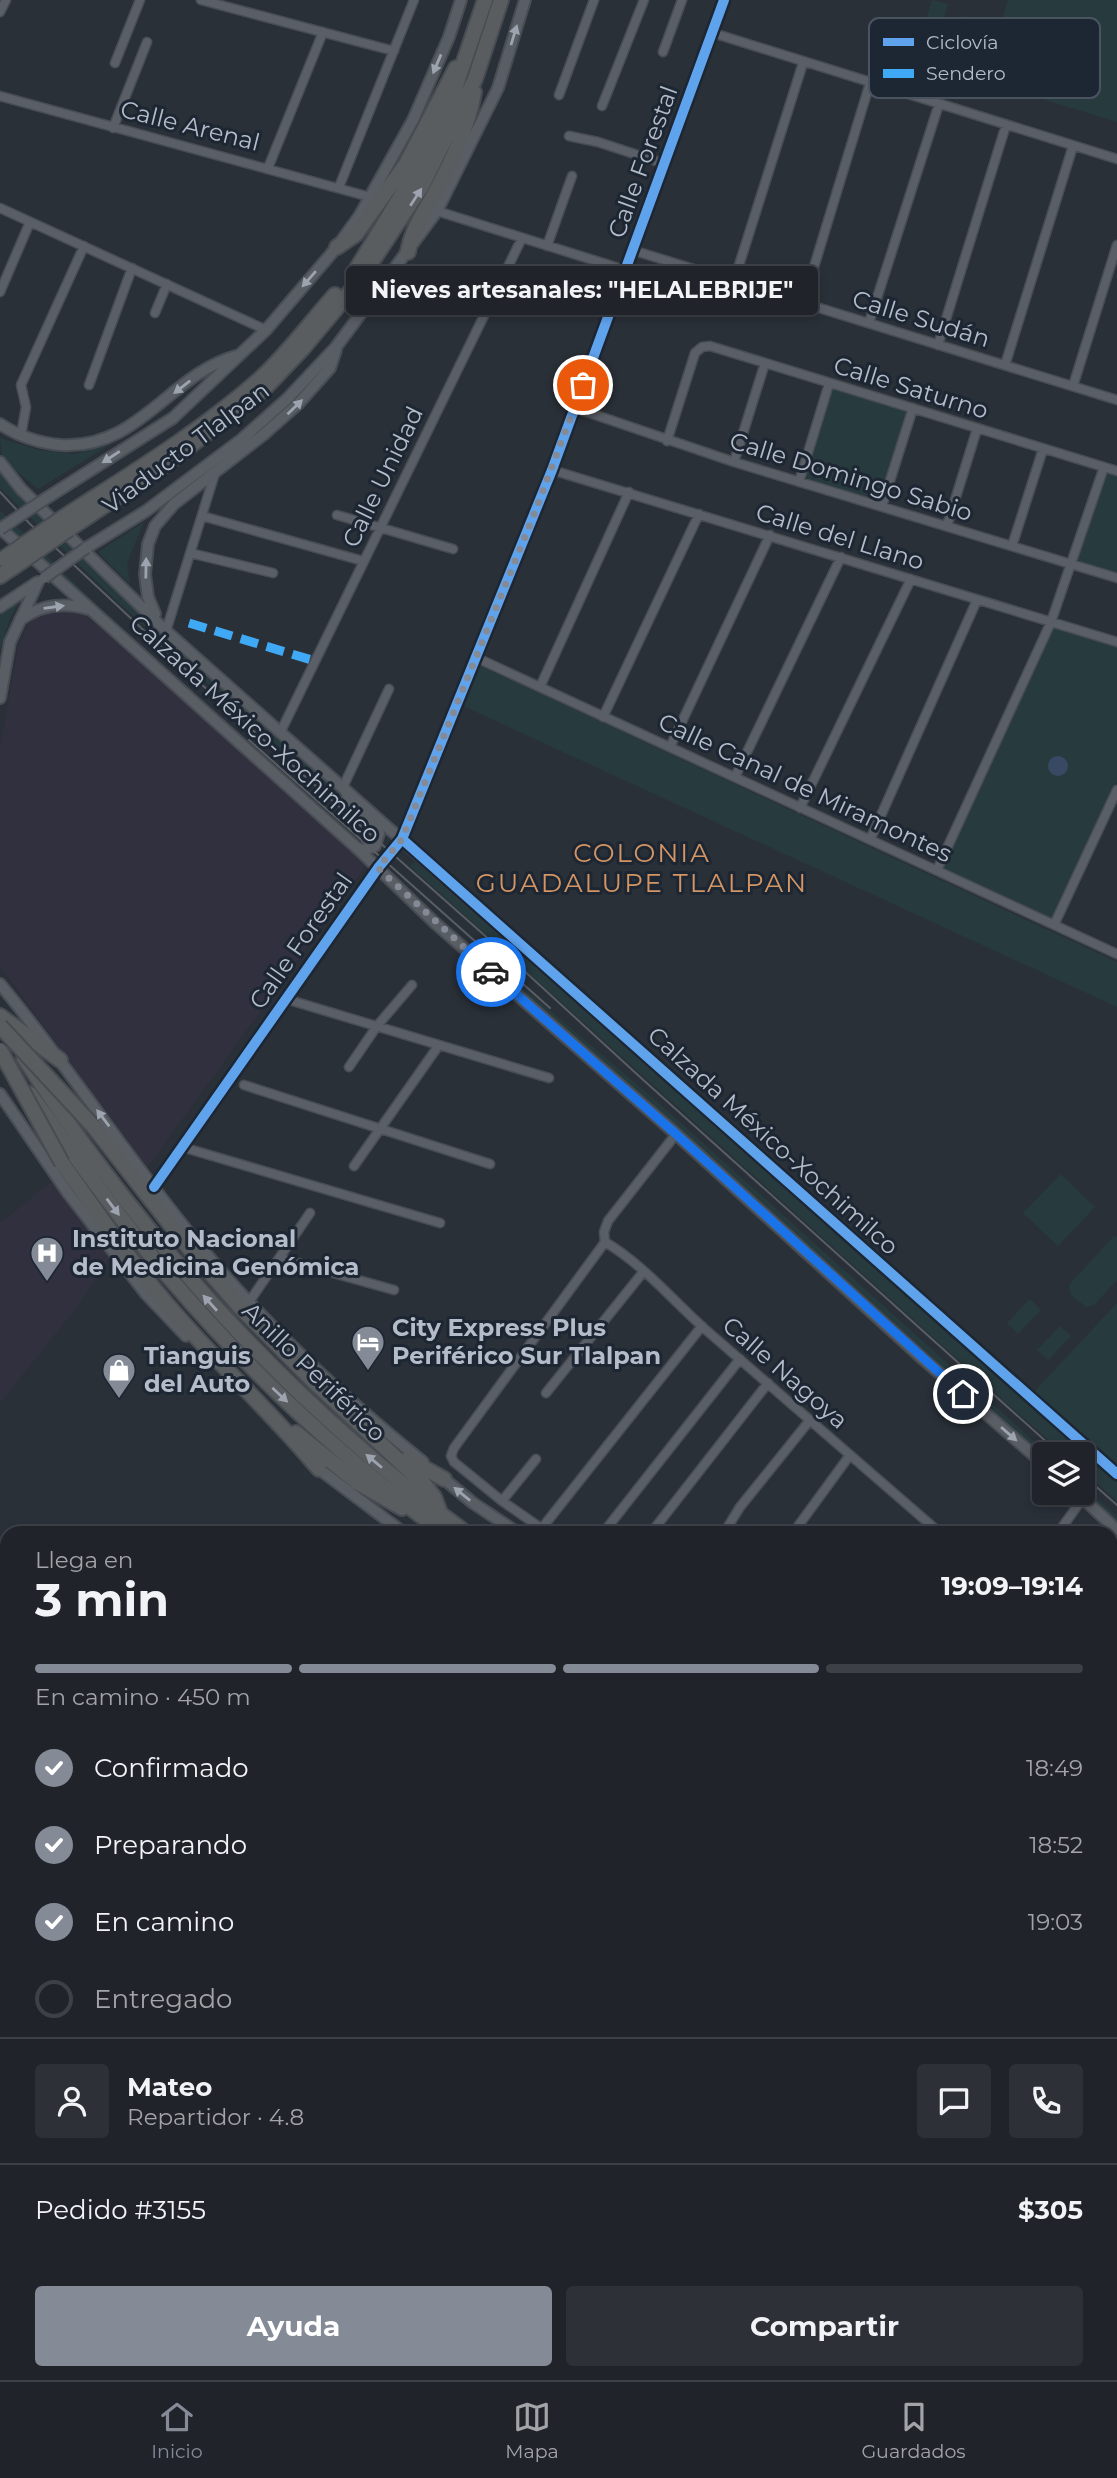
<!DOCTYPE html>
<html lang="es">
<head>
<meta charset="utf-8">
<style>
  body { margin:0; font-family:Montserrat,sans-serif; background:#2d3036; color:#f1f3f6; height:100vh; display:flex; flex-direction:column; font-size:26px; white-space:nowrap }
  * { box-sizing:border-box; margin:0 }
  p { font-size:23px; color:#a2a4a8 }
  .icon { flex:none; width:38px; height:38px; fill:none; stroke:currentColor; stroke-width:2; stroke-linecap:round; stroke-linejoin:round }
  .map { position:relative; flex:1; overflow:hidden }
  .details { position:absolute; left:0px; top:1526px; width:1118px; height:854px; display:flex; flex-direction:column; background:#20242a; border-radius:21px 21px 0 0; box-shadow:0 4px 10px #0003,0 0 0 2px #3d4147 }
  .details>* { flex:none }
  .buttons { position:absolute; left:1032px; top:1442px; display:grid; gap:14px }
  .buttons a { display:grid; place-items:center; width:63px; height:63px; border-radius:7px; background:#20242a; box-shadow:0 4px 10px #0003,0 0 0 2px #3d4147; font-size:35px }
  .pin { position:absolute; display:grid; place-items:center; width:60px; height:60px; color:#fff; margin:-30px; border:4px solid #fff; border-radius:50%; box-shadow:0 2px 7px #0007 }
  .courier { position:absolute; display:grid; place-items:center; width:70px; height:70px; margin:-35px; border:5px solid #1a73e8; border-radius:50%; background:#fff; color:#222; box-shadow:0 2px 9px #0007 }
  .bubble { position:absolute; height:49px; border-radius:7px; background:#20242a; box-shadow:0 4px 10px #0003,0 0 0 2px #3d4147; font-size:23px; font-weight:700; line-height:49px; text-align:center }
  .head em { font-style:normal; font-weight:700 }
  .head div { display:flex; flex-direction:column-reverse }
  .head { display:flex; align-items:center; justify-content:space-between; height:119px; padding:0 35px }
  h1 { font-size:46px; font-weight:700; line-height:52px }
  .bar { display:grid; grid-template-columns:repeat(4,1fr); gap:10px 7px; align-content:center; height:84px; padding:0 35px }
  .bar i { height:9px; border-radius:5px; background:#3d4147 }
  .bar .selected { background:#848b96 }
  .bar p { grid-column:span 4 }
  .line { display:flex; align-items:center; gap:18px; padding:0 35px; border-top:2px solid #3d4147 }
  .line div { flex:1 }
  .round { display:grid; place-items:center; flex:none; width:74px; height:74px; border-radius:7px; background:#2d3036 }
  ol { padding:0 35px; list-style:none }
  li { display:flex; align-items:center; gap:21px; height:77px }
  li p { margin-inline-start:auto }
  li .icon { padding:7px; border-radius:50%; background:#848b96; color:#fff; stroke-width:4 }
  li:last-child { color:#a2a4a8 }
  li i { width:38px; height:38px; border:4px solid #3d4147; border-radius:50% }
  .primary-button { display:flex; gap:14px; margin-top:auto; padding:14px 35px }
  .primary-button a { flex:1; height:80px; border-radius:7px; background:#848b96; color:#fff; font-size:28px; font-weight:700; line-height:80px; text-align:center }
  .primary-button a+a { background:#2d3036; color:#f1f3f6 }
  .tab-bar { display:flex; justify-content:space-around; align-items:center; height:98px; border-top:2px solid #3d4147; background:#20242a; font-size:19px; color:#a2a4a8 }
  .tab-bar a { display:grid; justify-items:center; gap:4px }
  .tab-bar .selected { color:#848b96 }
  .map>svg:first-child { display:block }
  .medical { fill:#31303e }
  .green { fill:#273a3e }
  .water { fill:#384963 }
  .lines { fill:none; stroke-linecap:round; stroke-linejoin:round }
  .stream { stroke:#384963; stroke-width:2.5 }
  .street-casing { stroke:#484c53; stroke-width:11 }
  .secondary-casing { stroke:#484c53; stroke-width:14 }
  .highway-casing { stroke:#474c53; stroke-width:18 }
  .street { stroke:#5a5e66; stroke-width:8 }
  .secondary { stroke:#595d64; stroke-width:10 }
  .highway { stroke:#5a5d60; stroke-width:14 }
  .tram { stroke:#595d64; stroke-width:2 }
  .secondary-bridge-casing { stroke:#484c53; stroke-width:14; stroke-linecap:butt }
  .highway-bridge-casing { stroke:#474c53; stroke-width:18; stroke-linecap:butt }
  .secondary-bridge { stroke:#595d64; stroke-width:10 }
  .highway-bridge { stroke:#5a5d60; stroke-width:14 }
  .quiet { stroke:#3fa9f5; stroke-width:9; stroke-dasharray:18 9; stroke-linecap:butt }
  .cycleway-casing { stroke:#1d2633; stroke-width:15 }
  .cycleway { stroke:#60a3ed; stroke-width:10 }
  .oneway { fill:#9da4b0 }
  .oneway2 { fill:#9ea4af }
  .done { stroke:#848b96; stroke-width:7; stroke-dasharray:0 12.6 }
  .route { stroke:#1a73e8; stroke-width:9 }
  .labels { text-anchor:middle; stroke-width:6; stroke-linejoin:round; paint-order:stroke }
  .street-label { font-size:24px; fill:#b4bcc9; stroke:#1d2633 }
  .poi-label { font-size:24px; font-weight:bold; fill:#b4bcc9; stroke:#1d2633; text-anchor:start }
  .neighbourhood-label { font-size:26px; letter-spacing:2px; fill:#d59563; stroke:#1d2633 }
  .key { fill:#1d2633; stroke:#4a5360; stroke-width:2 }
  .key-label { font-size:19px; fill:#b4bcc9 }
</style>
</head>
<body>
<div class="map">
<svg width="1117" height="2380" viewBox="0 0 1117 2380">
  <rect width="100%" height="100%" fill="#2a3038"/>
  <!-- medical -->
  <path class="medical" d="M 51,609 L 68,609 L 84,614 L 369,862 L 147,1168 L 0,966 L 0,748 L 18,648 L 27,626 L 36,616 Z
    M 51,1182 L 112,1254 L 74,1311 L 0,1403 L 0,1223 Z"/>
  <!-- green -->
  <path class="green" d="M 932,0 L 948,4 L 935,47 L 920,41 Z
    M 1008,0 L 1117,0 L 1117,122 L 983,81 Z
    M 961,16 L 978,22 L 971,45 L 954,40 Z
    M 833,383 L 911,408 L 880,501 L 803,477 Z
    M 0,438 L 39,450 L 74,454 L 111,444 L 38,489 L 2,459 Z
    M 0,466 L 19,490 L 342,789 L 377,837 L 120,604 L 0,488 Z
    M 1104,468 L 1117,472 L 1117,576 L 1074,563 Z
    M 0,510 L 98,606 L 259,754 L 0,525 Z
    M 144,522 L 127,563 L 130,584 L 98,552 Z
    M 20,601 L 10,618 L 0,651 L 0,614 Z
    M 1054,626 L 1117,644 L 1117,782 L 1052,920 L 940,868 Z
    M 479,665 L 1117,962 L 1117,1007 L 461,705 Z
    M 415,862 L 580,1003 L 1117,1480 L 1117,1501 L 1083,1471 L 1083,1454 L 1065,1454 L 1003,1400 L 410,866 Z
    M 478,949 L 661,1105 L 1048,1454 L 1045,1454 L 1045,1457 L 855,1292 Z
    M 1061,1174 L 1095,1207 L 1058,1246 L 1023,1213 Z
    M 1117,1236 L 1117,1280 L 1094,1305 L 1086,1307 L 1071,1295 L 1069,1285 L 1113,1237 Z
    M 1030,1299 L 1041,1310 L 1018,1334 L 1007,1323 Z
    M 1117,1303 L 1117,1467 L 1034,1392 Z
    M 1060,1326 L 1071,1336 L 1048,1360 L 1037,1350 Z
    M 1083,1486 L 1117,1516 L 1117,1521 L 1083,1491 Z
    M 0,1720 L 7,1722 L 7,2019 L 0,2026 Z"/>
  <!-- water -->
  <path class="water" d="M1048 766a10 10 0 1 1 20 0a10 10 0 1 1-20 0Z"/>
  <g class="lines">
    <!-- stream -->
    <path class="stream" d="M 0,1770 L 7,1768"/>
    <defs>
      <path id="street" d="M 201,0 L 394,51
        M 0,12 L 6,0
        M 713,33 L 1117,159
        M 663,52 L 682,0
        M 115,63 L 140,0
        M 559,95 L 594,0
        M 0,96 L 370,197
        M 602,106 L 644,0
        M 113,128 L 147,42
        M 569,136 L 598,142 L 665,164
        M 268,168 L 323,32
        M 339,187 L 414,0
        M 0,208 L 266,330
        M 437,211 L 625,270
        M 547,246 L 572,176
        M 632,250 L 1117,400
        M 734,281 L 803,63
        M 0,292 L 30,222
        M 803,303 L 870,83
        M 155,313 L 167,284
        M 869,323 L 939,104
        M 938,345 L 1006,125
        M 1005,365 L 1073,146
        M 89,385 L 132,268
        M 1073,386 L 1117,245
        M 575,408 L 734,462 L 1117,578
        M 21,435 L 26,407 L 21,385 L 84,246
        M 667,441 L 695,353 L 702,347 L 710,346 L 1117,471
        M 734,462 L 765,363
        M 552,470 L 1117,642
        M 799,482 L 829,384
        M 882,506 L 913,408
        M 337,515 L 453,549
        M 202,516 L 363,561
        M 947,526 L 977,429
        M 1012,546 L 1043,449
        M 190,553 L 273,573
        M 166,631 L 215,473
        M 477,658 L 1117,954
        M 540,687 L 629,492
        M 603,717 L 699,514
        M 280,733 L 522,238
        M 670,747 L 770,535
        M 735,777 L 841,557
        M 343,787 L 389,689
        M 800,808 L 911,579
        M 870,840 L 977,600
        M 937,870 L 1051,622 L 1104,467
        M 1054,925 L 1117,790
        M 286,999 L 549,1078
        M 349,1067 L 377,1026 L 412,985
        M 244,1085 L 490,1164
        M 182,1147 L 440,1223
        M 354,1166 L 439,1045
        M 154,1187 L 378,868 L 402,839 L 552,470 L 724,0
        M 605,1242 C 644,1265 672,1300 706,1330 C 784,1397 862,1465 940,1533
        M 280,1258 L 394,1290
        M 249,1302 L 310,1213
        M 546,1393 L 644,1271
        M 502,1501 L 536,1459
        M 542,1528 L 702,1326
        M 548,1533 L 502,1501 L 454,1462 L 451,1456 L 454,1448 L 605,1242 L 604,1232 L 608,1221 L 676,1134
        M 603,1533 L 740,1359
        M 651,1533 L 768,1383
        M 724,1533 L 740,1507 L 810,1420
        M 793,1533 L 850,1455
        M 1058,1533 L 1083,1498
        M 1111,1667 L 1117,1672
        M 1111,1746 L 1117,1740
        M 1111,2090 L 1117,2067
        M 0,2098 L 7,2100
        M 0,2147 L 7,2149
        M 0,2186 L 7,2177
        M 0,2257 L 7,2256
        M 1111,2325 L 1117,2327
        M 290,2373 L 292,2380
        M 408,2373 L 411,2380
        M 529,2373 L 534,2380
        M 656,2373 L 660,2380
        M 47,2380 L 49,2373
        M 63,2380 L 64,2373
        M 790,2380 L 791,2373
        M 1022,2380 L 1023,2373
        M 1055,2380 L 1056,2380"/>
      <path id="secondary" d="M 0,424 C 18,436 39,443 61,445 C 138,450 169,375 236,356
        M 0,462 L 21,489 L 166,631 L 1117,1474
        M 45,499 L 173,418 L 266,330 L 337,247 L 360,215 L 413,120 L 449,37 L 461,0
        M 0,528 L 357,848 L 435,923 L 676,1134 L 923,1359 L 1045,1465
        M 86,548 L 146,511 L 242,439 L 287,399 L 336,347 L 437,211 L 498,88 L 525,0
        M 0,607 L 36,583
        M 155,614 L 148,597 L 145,574 L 148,544 L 155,526 L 174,504 L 263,435 L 298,404 L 330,368 L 336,350
        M 20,620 C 40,605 64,602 88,609
        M 0,698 L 10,642 L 38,582
        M 346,792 L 353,807 L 379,833 L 375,846 L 364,850 L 357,848
        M 0,984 C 70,1068 129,1161 199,1245 C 265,1326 342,1396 423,1462
        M 0,1094 L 68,1193 L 146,1294 L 186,1336
        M 315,1466 L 404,1533
        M 438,1474 L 473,1503 L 518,1533
        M 1077,1493 L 1117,1530
        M 0,1715 L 7,1717
        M 1111,1820 L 1117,1822
        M 1111,1893 L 1117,1894
        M 1111,2061 L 1117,2062"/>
      <path id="highway" d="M 337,247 L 356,234 L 406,164 L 456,68
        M 408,252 C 412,229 424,212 435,193 C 452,161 468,128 474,92
        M 353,275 L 412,178 L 450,103 L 485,0
        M 61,519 C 129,475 199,433 259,380 C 287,355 310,323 335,295
        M 69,529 L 168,463 L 265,388 L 303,348 L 359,281 L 422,186 L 475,79 L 501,0
        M 0,576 L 12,568
        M 0,1016 L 60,1060
        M 24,1058 C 148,1246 285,1399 466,1533
        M 30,1094 C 75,1156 119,1218 168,1276 C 250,1372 343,1459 444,1533
        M 93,1126 L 192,1252 L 239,1306 L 313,1381 L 424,1484 L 434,1497 L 440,1513
        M 62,1163 C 102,1219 141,1277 188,1328 C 231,1376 278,1420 319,1469
        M 296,1433 L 358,1483 L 402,1508
        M 408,1459 L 444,1479
        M 1111,1850 L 1117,1852
        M 1111,1866 L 1117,1868"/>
    </defs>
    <!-- street casing -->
    <use href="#street" class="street-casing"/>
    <!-- secondary casing -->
    <use href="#secondary" class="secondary-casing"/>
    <!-- highway casing -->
    <use href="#highway" class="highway-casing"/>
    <!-- street -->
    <use href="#street" class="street"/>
    <!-- secondary -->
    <use href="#secondary" class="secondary"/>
    <!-- highway -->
    <use href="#highway" class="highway"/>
    <!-- tram -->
    <path class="tram" d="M 0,492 L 30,524 L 213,695 L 509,957 L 640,1077 L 1060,1454
      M 249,740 L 550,1008
      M 1083,1475 L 1117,1505"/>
    <defs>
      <path id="secondary-bridge" d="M 0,529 L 45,499
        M 44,578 L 86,548"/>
      <path id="highway-bridge" d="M 3,559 L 61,519
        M 12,568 L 69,529
        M 0,1026 L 93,1126
        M 0,1050 L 62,1163"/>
    </defs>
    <!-- secondary-bridge casing -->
    <use href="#secondary-bridge" class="secondary-bridge-casing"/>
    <!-- highway-bridge casing -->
    <use href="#highway-bridge" class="highway-bridge-casing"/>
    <!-- secondary-bridge -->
    <use href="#secondary-bridge" class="secondary-bridge"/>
    <!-- highway-bridge -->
    <use href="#highway-bridge" class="highway-bridge"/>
    <!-- quiet -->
    <path class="quiet" d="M 189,623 L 315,661
      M 0,2098 L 7,2100
      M 0,2147 L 7,2149
      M 0,2186 L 7,2177
      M 0,2257 L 7,2256"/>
    <defs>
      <path id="cycleway" d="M 402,839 L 1117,1474
        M 154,1187 L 378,868 L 402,839 L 552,470 L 724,0"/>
    </defs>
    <!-- cycleway casing -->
    <use href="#cycleway" class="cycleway-casing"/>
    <!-- cycleway -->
    <use href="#cycleway" class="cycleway"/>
  </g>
  <!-- one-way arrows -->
  <defs><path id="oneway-solid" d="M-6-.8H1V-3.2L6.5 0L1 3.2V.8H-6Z" transform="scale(1.75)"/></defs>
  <g class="oneway">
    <use href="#oneway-solid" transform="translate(514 35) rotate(-73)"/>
    <use href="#oneway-solid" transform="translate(437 64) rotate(113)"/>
    <use href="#oneway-solid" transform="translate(309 279) rotate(131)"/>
    <use href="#oneway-solid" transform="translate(182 387) rotate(142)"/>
    <use href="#oneway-solid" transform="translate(295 407) rotate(-44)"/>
    <use href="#oneway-solid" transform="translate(111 457) rotate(147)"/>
    <use href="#oneway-solid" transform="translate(146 568) rotate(-89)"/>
    <use href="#oneway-solid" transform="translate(54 607) rotate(-8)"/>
    <use href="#oneway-solid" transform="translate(103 1118) rotate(-127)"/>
    <use href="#oneway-solid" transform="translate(1009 1434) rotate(41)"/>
    <use href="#oneway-solid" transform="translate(462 1494) rotate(-141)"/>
  </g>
  <g class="oneway2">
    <use href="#oneway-solid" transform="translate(416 197) rotate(-57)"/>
    <use href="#oneway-solid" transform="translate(113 1207) rotate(53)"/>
    <use href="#oneway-solid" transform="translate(210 1303) rotate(-132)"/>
    <use href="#oneway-solid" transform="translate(280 1395) rotate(43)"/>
    <use href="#oneway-solid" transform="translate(374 1461) rotate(-140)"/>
  </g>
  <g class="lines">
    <!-- done -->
    <path class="done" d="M 491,972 L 378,868 L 402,839 L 533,517 L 583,385"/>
    <!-- route -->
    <path class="route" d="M 491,972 L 676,1134 L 963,1394"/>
  </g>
  <!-- icons -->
  <defs>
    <symbol id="hospital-pin" viewBox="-11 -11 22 30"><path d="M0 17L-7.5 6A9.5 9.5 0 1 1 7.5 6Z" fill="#848b96" stroke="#1d2633"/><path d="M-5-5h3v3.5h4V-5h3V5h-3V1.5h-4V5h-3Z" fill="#fff"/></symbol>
    <symbol id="hotel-pin" viewBox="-11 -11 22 30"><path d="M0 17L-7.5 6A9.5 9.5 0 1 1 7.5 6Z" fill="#848b96" stroke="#1d2633"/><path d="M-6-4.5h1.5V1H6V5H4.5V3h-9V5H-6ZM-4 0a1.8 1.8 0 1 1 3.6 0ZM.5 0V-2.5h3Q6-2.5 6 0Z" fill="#fff"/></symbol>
    <symbol id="shop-pin" viewBox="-11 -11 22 30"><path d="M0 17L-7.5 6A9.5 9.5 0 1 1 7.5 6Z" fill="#848b96" stroke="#1d2633"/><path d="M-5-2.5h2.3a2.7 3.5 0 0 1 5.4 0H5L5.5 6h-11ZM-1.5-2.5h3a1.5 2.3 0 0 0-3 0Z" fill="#fff"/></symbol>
  </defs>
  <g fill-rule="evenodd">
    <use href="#hospital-pin" x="28" y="1234" width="38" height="52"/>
    <use href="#hotel-pin" x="349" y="1323" width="38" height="52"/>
    <use href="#shop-pin" x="100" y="1351" width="38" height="52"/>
  </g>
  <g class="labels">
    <!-- street labels -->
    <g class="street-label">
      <text transform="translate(190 126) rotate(14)" y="8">Calle Arenal</text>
      <text transform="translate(643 162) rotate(-70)" y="8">Calle Forestal</text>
      <text transform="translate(921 319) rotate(17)" y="8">Calle Sudán</text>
      <text transform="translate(911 388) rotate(17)" y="8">Calle Saturno</text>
      <text transform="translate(186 448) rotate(-37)" y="8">Viaducto Tlalpan</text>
      <text transform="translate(383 477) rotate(-64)" y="8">Calle Unidad</text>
      <text transform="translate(851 477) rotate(17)" y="8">Calle Domingo Sabio</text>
      <text transform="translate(840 537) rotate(17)" y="8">Calle del Llano</text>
      <text transform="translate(255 729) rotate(42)" y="8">Calzada México-Xochimilco</text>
      <text transform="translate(805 788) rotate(25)" y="8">Calle Canal de Miramontes</text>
      <text transform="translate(301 941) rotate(-55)" y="8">Calle Forestal</text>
      <text transform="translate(773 1141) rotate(42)" y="8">Calzada México-Xochimilco</text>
      <text transform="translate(314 1372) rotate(44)" y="8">Anillo Periférico</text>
      <text transform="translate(785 1373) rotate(41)" y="8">Calle Nagoya</text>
    </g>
    <!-- poi labels -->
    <g class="poi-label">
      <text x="72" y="1247">Instituto Nacional<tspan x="72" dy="28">de Medicina Genómica</tspan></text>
      <text x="392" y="1336">City Express Plus<tspan x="392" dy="28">Periférico Sur Tlalpan</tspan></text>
      <text x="144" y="1364">Tianguis<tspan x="144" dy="28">del Auto</tspan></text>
    </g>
    <!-- neighbourhood labels -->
    <g class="neighbourhood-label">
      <text x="642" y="862">COLONIA<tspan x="642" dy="30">GUADALUPE TLALPAN</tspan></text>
    </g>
  </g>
  <!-- legend -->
  <rect x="869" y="18" width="231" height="80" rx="10" class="key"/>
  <rect x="883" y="38" width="31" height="8" fill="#60a3ed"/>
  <rect x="883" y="69" width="31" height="9" fill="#3fa9f5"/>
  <g class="key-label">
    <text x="926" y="49">Ciclovía</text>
    <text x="926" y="80">Sendero</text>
  </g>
</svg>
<div class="buttons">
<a><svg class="icon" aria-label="layers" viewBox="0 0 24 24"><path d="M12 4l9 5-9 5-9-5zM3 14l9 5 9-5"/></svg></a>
</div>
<div class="pin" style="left:583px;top:385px;background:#ea580c"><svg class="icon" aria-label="bag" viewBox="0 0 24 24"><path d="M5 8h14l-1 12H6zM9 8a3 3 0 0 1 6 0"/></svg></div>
<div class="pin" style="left:963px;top:1394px;background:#1f2937"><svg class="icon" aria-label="home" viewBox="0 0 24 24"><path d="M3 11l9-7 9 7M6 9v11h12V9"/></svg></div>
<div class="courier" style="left:491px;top:972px"><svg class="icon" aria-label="car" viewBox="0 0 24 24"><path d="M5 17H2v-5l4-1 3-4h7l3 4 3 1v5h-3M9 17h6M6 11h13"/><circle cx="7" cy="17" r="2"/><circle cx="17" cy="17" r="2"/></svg></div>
<div class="bubble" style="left:346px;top:266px;width:472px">Nieves artesanales: &quot;HELALEBRIJE&quot;</div>
<section class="details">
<div class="head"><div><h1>3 min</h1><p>Llega en</p></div><em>19:09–19:14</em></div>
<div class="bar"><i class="selected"></i><i class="selected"></i><i class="selected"></i><i></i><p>En camino · 450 m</p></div>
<ol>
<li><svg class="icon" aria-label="check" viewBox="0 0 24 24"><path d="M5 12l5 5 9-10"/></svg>Confirmado<p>18:49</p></li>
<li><svg class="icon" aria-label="check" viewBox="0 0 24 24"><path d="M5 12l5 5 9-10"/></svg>Preparando<p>18:52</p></li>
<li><svg class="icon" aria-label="check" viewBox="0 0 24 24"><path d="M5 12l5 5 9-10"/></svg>En camino<p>19:03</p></li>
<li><i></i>Entregado</li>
</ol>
<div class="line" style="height:126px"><a class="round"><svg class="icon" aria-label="person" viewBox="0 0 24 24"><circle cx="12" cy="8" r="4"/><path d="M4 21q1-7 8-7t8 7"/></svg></a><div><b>Mateo</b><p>Repartidor · 4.8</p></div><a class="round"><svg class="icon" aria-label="chat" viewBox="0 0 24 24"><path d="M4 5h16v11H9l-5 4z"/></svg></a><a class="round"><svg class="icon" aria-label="phone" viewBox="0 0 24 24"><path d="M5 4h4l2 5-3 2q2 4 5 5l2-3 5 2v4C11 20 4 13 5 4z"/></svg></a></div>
<div class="line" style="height:91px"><div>Pedido #3155</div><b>$305</b></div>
<div class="primary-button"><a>Ayuda</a><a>Compartir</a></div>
</section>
</div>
<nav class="tab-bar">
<a class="selected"><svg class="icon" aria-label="home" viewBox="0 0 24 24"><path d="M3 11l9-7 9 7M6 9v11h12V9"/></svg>Inicio</a>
<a><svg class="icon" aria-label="map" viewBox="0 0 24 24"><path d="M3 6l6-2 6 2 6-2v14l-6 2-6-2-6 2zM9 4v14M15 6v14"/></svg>Mapa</a>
<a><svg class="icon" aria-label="saved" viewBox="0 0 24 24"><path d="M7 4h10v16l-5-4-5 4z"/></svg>Guardados</a>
</nav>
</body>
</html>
